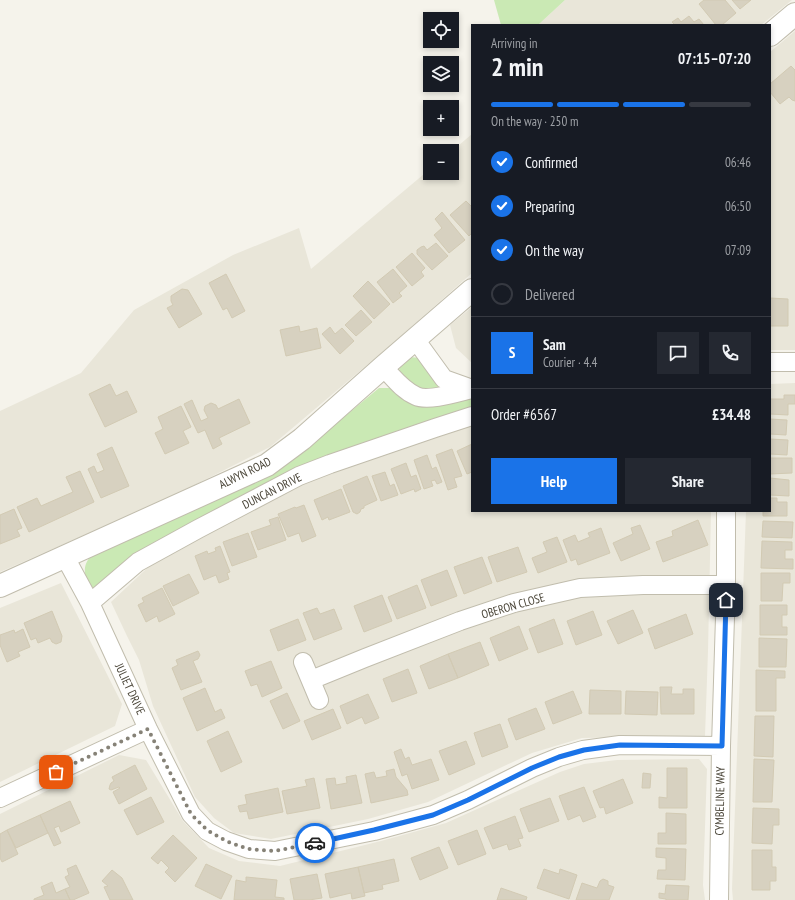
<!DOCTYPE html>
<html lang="en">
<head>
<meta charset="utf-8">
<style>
  body { margin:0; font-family:"PT Sans Narrow",sans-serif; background:#242831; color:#f1f3f6; height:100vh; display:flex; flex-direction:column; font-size:15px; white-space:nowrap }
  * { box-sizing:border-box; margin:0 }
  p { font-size:13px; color:#9ea1a6 }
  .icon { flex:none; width:22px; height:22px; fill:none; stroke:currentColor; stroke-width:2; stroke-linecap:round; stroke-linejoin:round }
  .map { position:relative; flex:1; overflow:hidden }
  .sheet { position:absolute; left:471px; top:24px; width:300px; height:488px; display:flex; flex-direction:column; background:#171b24; border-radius:0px; box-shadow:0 2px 6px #0003 }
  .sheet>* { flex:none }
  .fabs { position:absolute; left:423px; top:12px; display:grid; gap:8px }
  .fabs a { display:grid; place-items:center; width:36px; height:36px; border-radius:0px; background:#171b24; box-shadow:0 2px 6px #0003; font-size:20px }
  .pin { position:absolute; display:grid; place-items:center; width:34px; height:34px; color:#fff; margin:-17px; border-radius:8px; box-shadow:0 2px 6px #0006 }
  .courier { position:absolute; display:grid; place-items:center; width:40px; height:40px; margin:-20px; border:3px solid #1a73e8; border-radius:50%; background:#fff; color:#222; box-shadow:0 1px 5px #0007 }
  .overview em { font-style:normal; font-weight:800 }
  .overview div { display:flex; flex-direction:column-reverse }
  .overview { display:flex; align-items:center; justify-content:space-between; height:68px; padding:0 20px }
  h1 { font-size:26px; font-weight:800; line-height:30px }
  .bar { display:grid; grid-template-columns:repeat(4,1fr); gap:6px 4px; align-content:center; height:48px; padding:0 20px }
  .bar i { height:5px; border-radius:3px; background:#363941 }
  .bar .on { background:#1a73e8 }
  .bar p { grid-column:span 4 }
  .line { display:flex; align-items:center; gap:10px; padding:0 20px; border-top:1px solid #363941 }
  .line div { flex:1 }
  .round { display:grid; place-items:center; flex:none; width:42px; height:42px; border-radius:0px; background:#242831 }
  ol { padding:0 20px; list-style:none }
  li { display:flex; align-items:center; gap:12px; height:44px }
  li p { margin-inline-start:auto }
  li .icon { padding:4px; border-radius:50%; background:#1a73e8; color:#fff; stroke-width:4 }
  li:last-child { color:#9ea1a6 }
  li i { width:22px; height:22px; border:2px solid #363941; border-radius:50% }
  .cta { display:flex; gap:8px; margin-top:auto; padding:8px 20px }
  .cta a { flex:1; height:46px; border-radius:0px; background:#1a73e8; color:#fff; font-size:16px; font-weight:800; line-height:46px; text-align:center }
  .cta a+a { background:#242831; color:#f1f3f6 }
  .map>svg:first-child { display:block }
  .residential { fill:#e9e6d9 }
  .green { fill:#cae9b4 }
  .building { fill:#d7d1c0; stroke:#d2cab3 }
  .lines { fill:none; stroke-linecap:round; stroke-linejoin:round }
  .minor-casing { stroke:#c1bdad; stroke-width:20 }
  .tertiary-casing { stroke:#c1bdad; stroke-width:24 }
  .minor { stroke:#fff; stroke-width:18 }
  .tertiary { stroke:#fff; stroke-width:22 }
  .done { stroke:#868277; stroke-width:4; stroke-dasharray:0 7.2 }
  .route { stroke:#1a73e8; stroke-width:5 }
  .labels { text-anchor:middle; stroke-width:4; stroke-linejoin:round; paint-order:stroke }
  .street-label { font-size:12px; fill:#4a4538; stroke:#fff }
</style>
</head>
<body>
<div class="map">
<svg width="795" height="900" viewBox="0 0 795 900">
  <rect width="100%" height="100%" fill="#f5f3eb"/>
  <!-- residential -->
  <path class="residential" d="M 565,0 L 792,0 L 761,25 L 538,25 Z
    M 795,31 L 795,350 L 770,350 L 770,52 Z
    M 472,134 L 472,273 L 393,343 L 270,447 L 169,498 L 0,572 L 0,411 L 81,373 L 134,310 L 233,255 L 299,228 L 311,269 L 430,169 L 430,173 L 452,173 L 452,151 Z
    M 472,307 L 472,363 L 456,348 L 450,325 Z
    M 795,383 L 795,900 L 733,900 L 732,889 L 746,511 L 770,511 L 770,384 Z
    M 472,426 L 472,511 L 711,511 L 708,651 L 705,736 L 582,738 L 532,753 L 428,802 L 368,819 L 271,839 L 234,833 L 214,818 L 195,797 L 153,706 L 139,660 L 127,636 L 111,602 L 159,557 L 240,514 L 332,471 L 437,435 Z
    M 61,583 L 122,704 L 115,726 L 0,782 L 0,608 Z
    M 119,755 L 146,760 L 183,821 L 209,848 L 239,861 L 280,866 L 381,841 L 446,823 L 560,772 L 584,764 L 617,760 L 699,759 L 707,769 L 703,885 L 705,900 L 0,900 L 0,814 Z"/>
  <!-- green -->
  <path class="green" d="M 494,0 L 565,0 L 538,25 L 501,25 Z
    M 409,357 L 421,358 L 442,384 L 441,389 L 424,392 L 413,388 L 400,375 L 399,366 Z
    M 379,388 L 391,388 L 472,397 L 472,410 L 390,435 L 98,589 L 88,586 C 83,569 83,564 95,551 L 320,437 Z"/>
  <!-- building -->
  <path class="building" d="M 704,0 L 725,0 L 736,13 L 722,25 L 716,25 L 699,4 Z
    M 732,0 L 751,0 L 740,9 Z
    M 689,16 L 694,22 L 699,19 L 704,25 L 675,25 L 672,22 L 678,18 L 681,22 Z
    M 791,66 L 795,70 L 795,101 L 792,100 L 789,97 L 780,104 L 770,92 L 770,84 Z
    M 466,201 L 472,207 L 472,233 L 469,236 L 450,215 Z
    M 442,212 L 465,240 L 449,253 L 434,235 L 442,228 L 435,219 Z
    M 436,243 L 448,256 L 432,270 L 417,254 L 417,250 L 421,247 L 424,246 L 427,250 Z
    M 412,253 L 425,268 L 421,272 L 424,276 L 412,286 L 396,267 Z
    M 393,269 L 407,286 L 399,293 L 402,296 L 393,303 L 377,282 Z
    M 226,274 L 245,311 L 232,318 L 227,308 L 223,310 L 209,283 Z
    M 368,281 L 390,304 L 374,319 L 353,296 Z
    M 182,289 L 188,290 L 202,314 L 179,328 L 167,308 L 173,305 L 171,301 L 171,296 Z
    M 770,298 L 788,299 L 788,326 L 770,326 Z
    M 361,310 L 372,322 L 356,336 L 345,325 Z
    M 299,326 L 300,332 L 317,328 L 321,348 L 286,356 L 280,330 Z
    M 330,327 L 335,334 L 342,328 L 354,341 L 340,354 L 322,334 Z
    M 110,384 L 116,396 L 127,391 L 137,412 L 105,427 L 89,394 Z
    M 784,395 L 795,395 L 795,404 L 788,404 L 788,415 L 770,414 L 770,399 L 784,399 Z
    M 239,399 L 250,423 L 219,438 L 222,444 L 213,449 L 205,430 L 198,433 L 184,404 L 192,400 L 201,421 L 208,418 L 204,410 L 205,406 L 211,403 L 216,405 L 218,409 Z
    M 181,406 L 191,427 L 183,431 L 189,443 L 165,454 L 155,433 L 163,429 L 158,417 Z
    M 770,419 L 787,420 L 786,435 L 770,434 Z
    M 770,439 L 788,440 L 787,455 L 770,454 Z
    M 472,444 L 472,472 L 467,474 L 457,451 Z
    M 112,447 L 129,486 L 101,498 L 88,469 L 94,466 L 97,473 L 104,470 L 97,454 Z
    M 452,449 L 462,476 L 454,478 L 457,487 L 448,490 L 436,455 Z
    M 427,455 L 432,469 L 436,467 L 442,482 L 437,484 L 435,480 L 431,481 L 433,486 L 424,489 L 414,460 Z
    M 770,458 L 792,458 L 792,473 L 770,474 Z
    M 406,463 L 411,477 L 416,475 L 421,489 L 415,492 L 414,489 L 401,494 L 391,469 Z
    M 80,471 L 94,502 L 29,532 L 17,507 L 37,498 L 41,506 L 73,492 L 66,477 Z
    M 385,472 L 390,486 L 394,484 L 398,495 L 381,501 L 372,476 Z
    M 367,476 L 377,500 L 364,506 L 364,508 L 361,509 L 360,512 L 357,514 L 353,512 L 343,486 Z
    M 770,478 L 789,480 L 789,496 L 770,495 Z
    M 341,489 L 350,512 L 329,520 L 328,517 L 322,520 L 314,500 Z
    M 770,498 L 777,498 L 777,502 L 787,502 L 787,516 L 763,516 L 763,511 L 770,511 Z
    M 304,505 L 316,536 L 302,542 L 299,533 L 288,537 L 278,514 L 295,507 L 296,508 Z
    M 14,509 L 22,528 L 17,530 L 20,536 L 0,544 L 0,515 Z
    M 278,517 L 286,540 L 258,550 L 251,532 L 271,525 L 269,520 Z
    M 698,520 L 708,545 L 663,562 L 656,542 L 673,536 L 672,531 Z
    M 763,521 L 793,522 L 792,538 L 762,537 Z
    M 640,525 L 650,549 L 621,561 L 613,543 L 633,534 L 631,528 Z
    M 601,528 L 610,553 L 578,565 L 576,559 L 571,561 L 563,540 L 575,535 L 578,542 L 590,537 L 588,533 Z
    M 248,533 L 257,557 L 232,566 L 223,542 Z
    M 557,537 L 567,562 L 538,573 L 532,558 L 547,552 L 543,542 Z
    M 762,541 L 792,542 L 792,550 L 785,550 L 785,559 L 793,559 L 793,569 L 761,568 Z
    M 220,546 L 230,572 L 227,573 L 229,579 L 219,583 L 216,575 L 204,580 L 195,556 L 207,551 L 208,554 L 216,551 L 215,548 Z
    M 518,547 L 527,572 L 497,582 L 488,557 Z
    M 482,557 L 492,583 L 464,594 L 454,567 Z
    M 447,570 L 457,596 L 431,606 L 421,580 Z
    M 761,573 L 790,573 L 790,583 L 783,583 L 782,601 L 761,601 Z
    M 189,574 L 199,593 L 173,606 L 163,586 Z
    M 417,585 L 426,608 L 397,619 L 388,597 Z
    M 162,588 L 175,614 L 159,622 L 157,616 L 146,622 L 138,605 L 144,602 L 142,598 Z
    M 382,595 L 392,621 L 364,632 L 354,606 Z
    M 760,605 L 787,605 L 787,615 L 782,615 L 782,627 L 787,627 L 787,635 L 760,635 Z
    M 317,608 L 320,614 L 334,609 L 342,629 L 314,640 L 303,613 Z
    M 633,610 L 643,633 L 618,644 L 607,621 Z
    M 52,611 L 62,636 L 61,642 L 56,644 L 52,642 L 50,638 L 38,643 L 36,638 L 31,640 L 24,623 Z
    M 593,611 L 602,635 L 576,645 L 567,621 Z
    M 686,614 L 693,634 L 655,649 L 648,629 Z
    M 298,619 L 306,640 L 278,651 L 270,630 Z
    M 554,619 L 563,644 L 538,653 L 529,629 Z
    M 519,626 L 528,649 L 499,661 L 490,638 Z
    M 23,629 L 30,647 L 18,652 L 20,656 L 7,662 L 0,645 L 0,635 L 14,630 L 15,633 Z
    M 759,638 L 787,639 L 786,667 L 759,667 Z
    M 480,642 L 489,665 L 458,678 L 448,654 Z
    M 198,651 L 200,655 L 198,659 L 193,661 L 202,682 L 181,690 L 172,668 L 178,665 L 176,660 Z
    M 448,654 L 458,678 L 429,689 L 420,666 Z
    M 271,661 L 282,688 L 262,697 L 257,684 L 251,686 L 245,671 Z
    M 408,669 L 417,693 L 392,702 L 383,679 Z
    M 756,670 L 785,671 L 785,678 L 776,678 L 776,711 L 756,711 Z
    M 660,687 L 672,687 L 671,694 L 683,694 L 683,689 L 694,689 L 694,714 L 661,714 Z
    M 205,688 L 215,712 L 221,709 L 225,718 L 197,731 L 183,698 Z
    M 590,690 L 621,691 L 621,714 L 589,714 Z
    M 573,691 L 582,713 L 553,724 L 545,702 Z
    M 626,691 L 658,692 L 657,715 L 625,714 Z
    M 287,693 L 300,721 L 283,729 L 270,701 Z
    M 368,694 L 379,718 L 365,724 L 362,717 L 347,724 L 340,706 Z
    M 536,708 L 545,729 L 516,740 L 508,719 Z
    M 333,709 L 341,728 L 312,740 L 304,721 Z
    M 755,716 L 774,716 L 773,757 L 754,756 Z
    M 500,724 L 508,747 L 482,757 L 474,733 Z
    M 228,731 L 242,762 L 221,772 L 207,741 Z
    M 466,741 L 475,764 L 449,775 L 439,751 Z
    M 401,749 L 405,759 L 409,757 L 412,765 L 431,759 L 439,780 L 412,789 L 407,774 L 402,776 L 394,752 Z
    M 754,759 L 774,760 L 772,802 L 753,802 Z
    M 135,765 L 147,789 L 119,804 L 113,792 L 120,788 L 119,787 L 111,790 L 109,789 L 110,785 L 111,783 L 114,781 L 112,777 Z
    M 667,768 L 687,768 L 687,808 L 659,808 L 659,797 L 667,798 Z
    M 394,769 L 396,777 L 407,790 L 408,795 L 371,803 L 365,774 L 374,772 L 376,778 L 387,776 L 386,771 Z
    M 643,773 L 651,774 L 650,788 L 642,788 Z
    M 356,775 L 362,803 L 331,809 L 326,779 L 335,778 L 336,785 L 347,783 L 346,777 Z
    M 314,778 L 320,808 L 287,814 L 282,791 L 307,786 L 305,780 Z
    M 623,779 L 633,803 L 606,814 L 604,807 L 600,808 L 593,791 Z
    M 584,787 L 596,817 L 583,822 L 580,815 L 568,820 L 559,796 Z
    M 278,788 L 283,812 L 249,819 L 247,811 L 240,812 L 238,806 L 247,804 L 245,795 Z
    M 151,797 L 164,822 L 137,835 L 124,810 Z
    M 550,798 L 559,821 L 529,832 L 520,809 Z
    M 70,801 L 80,823 L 61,832 L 59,826 L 54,828 L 61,843 L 54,846 L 40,815 Z
    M 753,808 L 779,809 L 779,825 L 773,825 L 772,844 L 752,843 Z
    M 666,813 L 686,814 L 686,844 L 658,844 L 658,833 L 666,833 Z
    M 40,815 L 48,833 L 16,848 L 7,830 Z
    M 515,816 L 523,838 L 518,839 L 521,846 L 509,850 L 507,844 L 493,849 L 484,828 Z
    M 7,830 L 18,854 L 2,862 L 0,858 L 0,834 Z
    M 477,830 L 486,854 L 458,865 L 448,841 Z
    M 173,835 L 197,858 L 175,882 L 165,872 L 169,868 L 161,860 L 158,864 L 151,858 Z
    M 439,847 L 448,868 L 420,880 L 411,858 Z
    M 656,848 L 686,849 L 685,880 L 657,879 L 658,870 L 666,870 L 666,858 L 656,857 Z
    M 752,850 L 772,850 L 772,867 L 776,867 L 776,881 L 770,881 L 770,890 L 752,890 Z
    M 394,859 L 399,881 L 382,885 L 383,889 L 364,893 L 358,867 Z
    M 206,864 L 232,876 L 221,899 L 195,886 Z
    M 76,865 L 89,893 L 73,900 L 70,900 L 65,889 L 70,887 L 65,877 L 69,875 L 67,869 Z
    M 358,867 L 365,896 L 352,899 L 351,893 L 330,898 L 325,874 Z
    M 544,869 L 559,874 L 560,869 L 577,875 L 569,899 L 537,888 Z
    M 112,870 L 122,878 L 133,900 L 110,900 L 104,887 L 108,886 L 102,881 Z
    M 317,874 L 322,898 L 309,900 L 294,900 L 290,879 Z
    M 246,877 L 277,880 L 275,897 L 284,898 L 284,900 L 234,900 L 236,880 L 246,882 Z
    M 603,879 L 608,881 L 608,885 L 614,887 L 609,900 L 576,900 L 582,883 L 597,888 L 600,881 Z
    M 52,882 L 56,893 L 65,889 L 70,900 L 34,900 L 34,899 L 44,895 L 41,887 Z
    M 666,885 L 689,886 L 688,900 L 666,900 L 666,899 L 659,898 L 659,893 L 665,894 Z
    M 501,888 L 527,897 L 526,900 L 497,900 Z"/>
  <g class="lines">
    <defs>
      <path id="minor" d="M 415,339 L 444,379 L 472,389
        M 770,362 L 795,362
        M 383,367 C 393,377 402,390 416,396 C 428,402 459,392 472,389
        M 65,557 L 90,603 L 148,729 L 191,814 L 207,831 L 226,841 L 249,849 L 275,851 L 374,831 L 433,815 L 468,800 L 532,768 L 559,757 L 583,750 L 620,745 L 721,746
        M 90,603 L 138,562 L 198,529 L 299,476 L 330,464 L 435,428 L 472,416
        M 303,662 L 319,700
        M 311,680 L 365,658 L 460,621 L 514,603 L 580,588 L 643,585 L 726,585
        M 0,798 L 148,729
        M 719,900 L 721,746 L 726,585 L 726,511"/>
      <path id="tertiary" d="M 770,35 L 795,14
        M 0,586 L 267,465 L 302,439 L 383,367 L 472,290"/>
    </defs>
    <!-- minor casing -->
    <use href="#minor" class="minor-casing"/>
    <!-- tertiary casing -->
    <use href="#tertiary" class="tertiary-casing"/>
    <!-- minor -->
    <use href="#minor" class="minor"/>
    <!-- tertiary -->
    <use href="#tertiary" class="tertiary"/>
  </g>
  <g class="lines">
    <!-- done -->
    <path class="done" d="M 56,772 L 148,729 L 191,814 L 207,830 L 226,841 L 248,849 L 275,851 L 315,843"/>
    <!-- route -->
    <path class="route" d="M 315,843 L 374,830 L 433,815 L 468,800 L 532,768 L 559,757 L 584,750 L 620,745 L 722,746 L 726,600"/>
  </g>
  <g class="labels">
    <!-- street labels -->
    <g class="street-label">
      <text transform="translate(245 473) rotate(-26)" y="4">ALWYN ROAD</text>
      <text transform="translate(272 491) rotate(-27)" y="4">DUNCAN DRIVE</text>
      <text transform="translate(513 606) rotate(-16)" y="4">OBERON CLOSE</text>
      <text transform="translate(130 689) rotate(65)" y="4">JULIET DRIVE</text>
      <text transform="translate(720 801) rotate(-89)" y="4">CYMBELINE WAY</text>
    </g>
  </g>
</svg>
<div class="fabs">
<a><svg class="icon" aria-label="locate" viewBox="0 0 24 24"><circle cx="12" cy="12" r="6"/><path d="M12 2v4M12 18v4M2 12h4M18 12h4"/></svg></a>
<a><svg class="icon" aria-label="layers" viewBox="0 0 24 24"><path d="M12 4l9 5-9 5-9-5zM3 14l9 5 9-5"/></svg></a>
<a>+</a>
<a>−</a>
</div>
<div class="pin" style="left:56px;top:772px;background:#ea580c"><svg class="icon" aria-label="bag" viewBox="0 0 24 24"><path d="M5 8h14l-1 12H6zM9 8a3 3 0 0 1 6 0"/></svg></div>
<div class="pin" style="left:726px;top:600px;background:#1f2937"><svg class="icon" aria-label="home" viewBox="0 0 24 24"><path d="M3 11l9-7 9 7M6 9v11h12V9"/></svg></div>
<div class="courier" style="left:315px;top:843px"><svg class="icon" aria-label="car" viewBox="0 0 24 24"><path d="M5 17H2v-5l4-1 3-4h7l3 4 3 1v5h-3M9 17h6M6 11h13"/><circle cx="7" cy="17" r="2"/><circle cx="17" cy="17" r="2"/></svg></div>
<section class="sheet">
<div class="overview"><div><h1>2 min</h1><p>Arriving in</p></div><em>07:15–07:20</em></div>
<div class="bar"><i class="on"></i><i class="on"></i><i class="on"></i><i></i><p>On the way · 250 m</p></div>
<ol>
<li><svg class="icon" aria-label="check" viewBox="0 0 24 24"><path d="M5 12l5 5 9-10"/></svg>Confirmed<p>06:46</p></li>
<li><svg class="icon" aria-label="check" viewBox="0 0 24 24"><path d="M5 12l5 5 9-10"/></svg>Preparing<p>06:50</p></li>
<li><svg class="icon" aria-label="check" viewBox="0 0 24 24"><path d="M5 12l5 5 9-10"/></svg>On the way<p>07:09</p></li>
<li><i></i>Delivered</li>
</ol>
<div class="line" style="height:72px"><b class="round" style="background:#1a73e8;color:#fff">S</b><div><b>Sam</b><p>Courier · 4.4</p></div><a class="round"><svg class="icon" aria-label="chat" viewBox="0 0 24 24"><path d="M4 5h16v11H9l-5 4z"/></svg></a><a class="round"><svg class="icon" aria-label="phone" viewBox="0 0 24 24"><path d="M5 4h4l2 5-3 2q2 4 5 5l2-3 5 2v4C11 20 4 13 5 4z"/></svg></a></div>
<div class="line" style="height:52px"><div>Order #6567</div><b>£34.48</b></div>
<div class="cta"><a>Help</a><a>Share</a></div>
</section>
</div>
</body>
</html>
